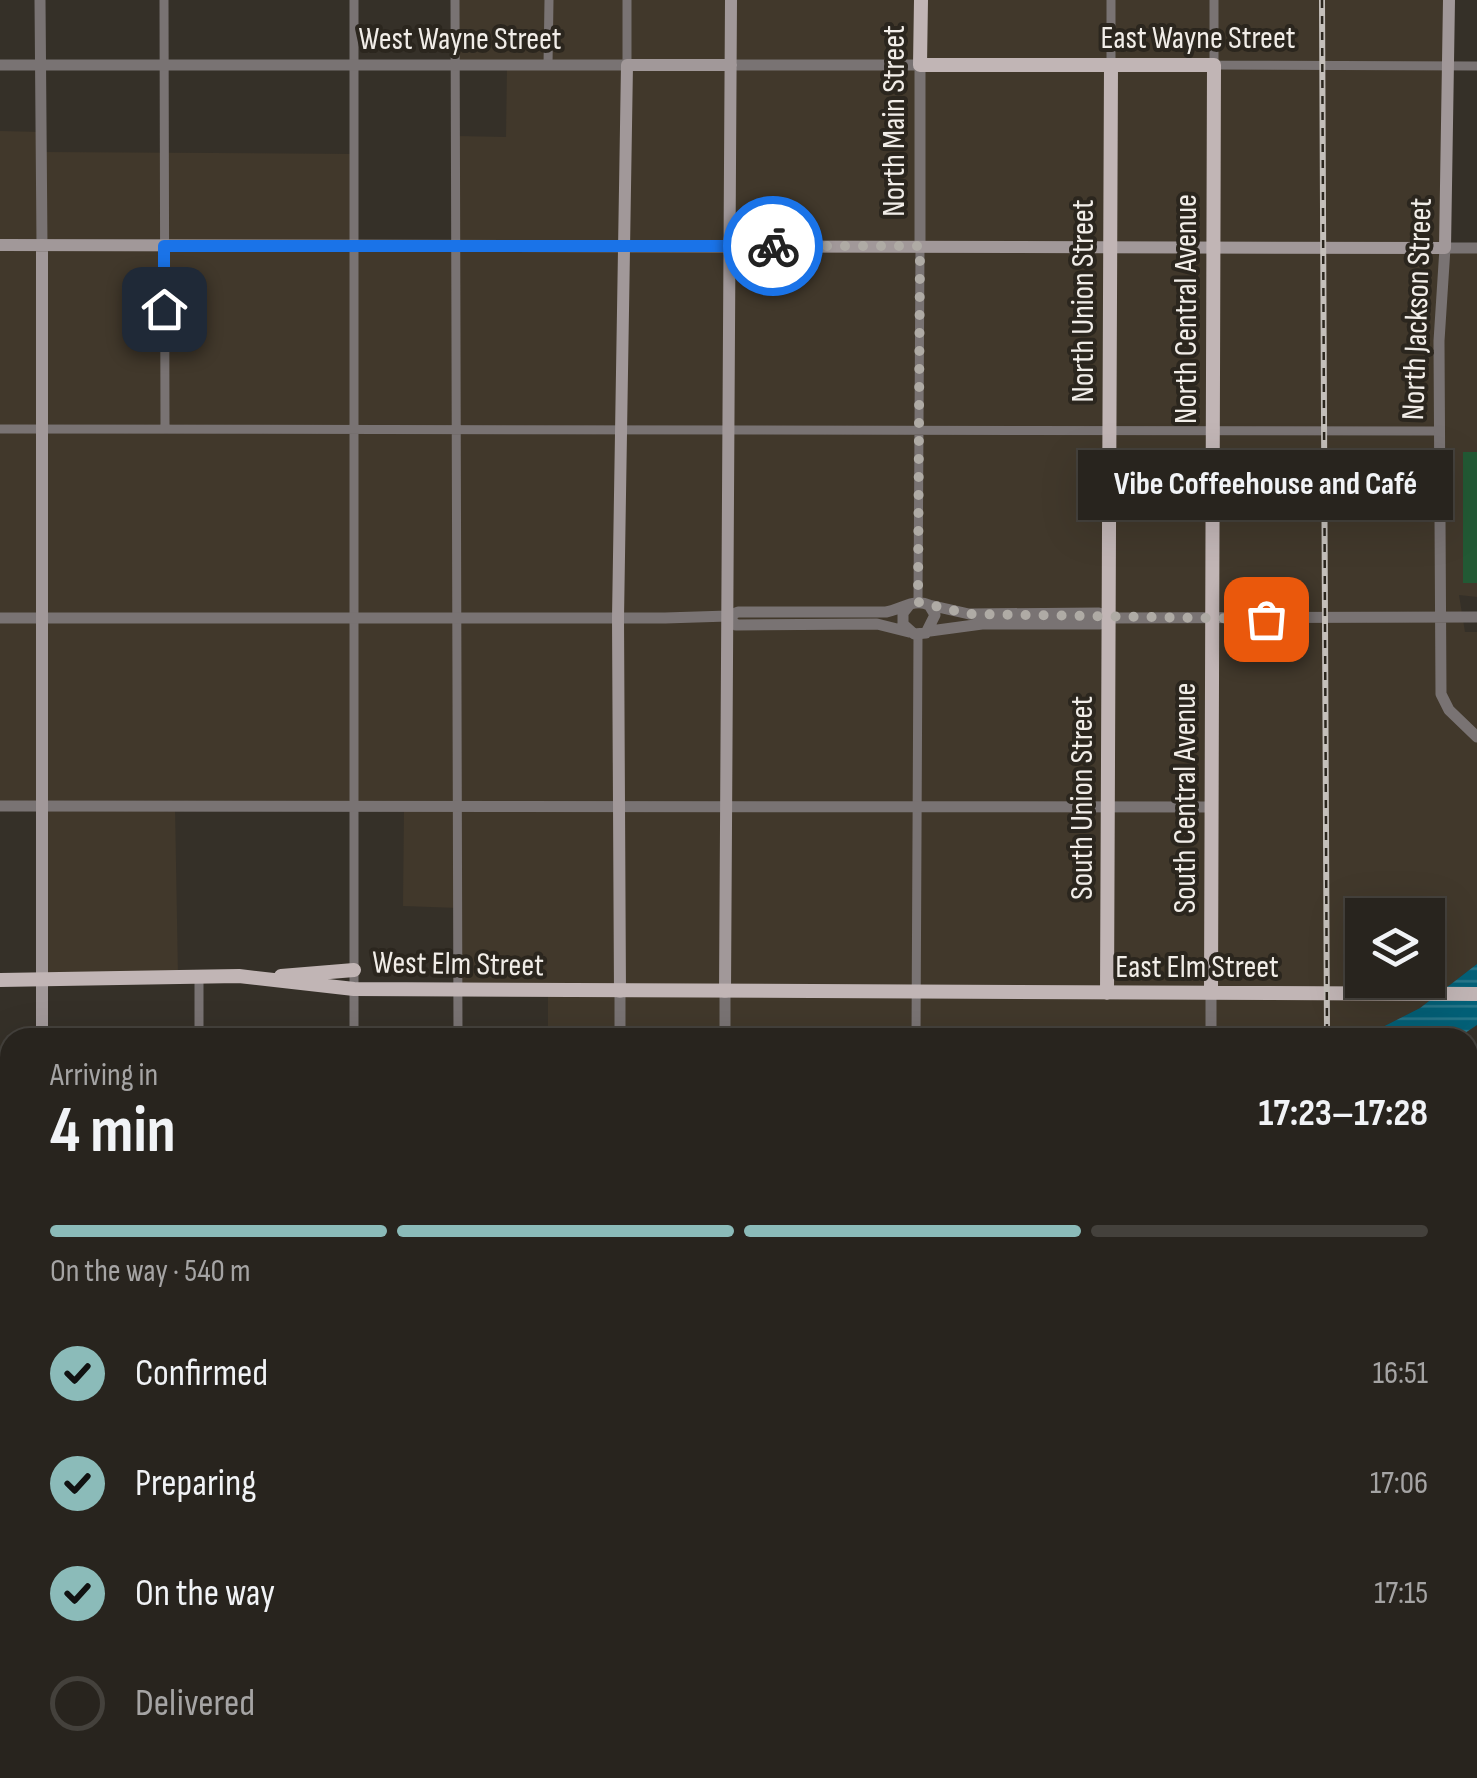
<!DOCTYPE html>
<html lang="en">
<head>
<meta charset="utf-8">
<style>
  body { margin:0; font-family:"Sofia Sans Condensed",sans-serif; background:#34302b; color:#f1f3f6; height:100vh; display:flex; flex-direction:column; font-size:38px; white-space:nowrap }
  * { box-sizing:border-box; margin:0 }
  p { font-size:32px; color:#a5a4a4 }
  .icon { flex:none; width:55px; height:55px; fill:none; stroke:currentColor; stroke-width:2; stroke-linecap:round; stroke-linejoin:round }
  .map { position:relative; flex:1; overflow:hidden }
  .panel { position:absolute; left:0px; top:1028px; width:1478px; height:752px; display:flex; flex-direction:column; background:#28241e; border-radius:30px 30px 0 0; box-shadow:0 10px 40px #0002,0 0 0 2px #44413c }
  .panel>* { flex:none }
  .controls { position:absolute; left:1345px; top:898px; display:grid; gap:20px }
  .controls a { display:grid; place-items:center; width:100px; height:100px; border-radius:0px; background:#28241e; box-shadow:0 10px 40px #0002,0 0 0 2px #44413c; font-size:50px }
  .pin { position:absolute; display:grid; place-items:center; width:85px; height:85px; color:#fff; margin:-42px; border-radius:20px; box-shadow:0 5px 15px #0006 }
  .courier { position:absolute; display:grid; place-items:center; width:100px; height:100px; margin:-50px; border:8px solid #1a73e8; border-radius:50%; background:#fff; color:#222; box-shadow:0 2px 12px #0007 }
  .bubble { position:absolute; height:70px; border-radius:0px; background:#28241e; box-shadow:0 10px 40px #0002,0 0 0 2px #44413c; font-size:32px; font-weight:700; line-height:70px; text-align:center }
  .overview em { font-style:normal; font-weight:700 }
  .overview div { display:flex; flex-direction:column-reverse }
  .overview { display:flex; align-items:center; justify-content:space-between; height:170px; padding:0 50px }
  h1 { font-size:65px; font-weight:700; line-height:75px }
  .bar { display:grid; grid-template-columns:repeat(4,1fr); gap:15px 10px; align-content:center; height:120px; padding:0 50px }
  .bar i { height:12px; border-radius:8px; background:#44413c }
  .bar .selected { background:#8bbbb9 }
  .bar p { grid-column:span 4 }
  ol { padding:0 50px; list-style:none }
  li { display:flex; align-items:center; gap:30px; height:110px }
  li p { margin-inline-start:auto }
  li .icon { padding:10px; border-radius:50%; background:#8bbbb9; color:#111; stroke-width:4 }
  li:last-child { color:#a5a4a4 }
  li i { width:55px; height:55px; border:5px solid #44413c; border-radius:50% }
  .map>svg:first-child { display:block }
  .built { fill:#41382b; fill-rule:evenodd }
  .industrial { fill:url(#industrial-furrows) }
  .green { fill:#225934 }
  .water { fill:url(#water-rules) }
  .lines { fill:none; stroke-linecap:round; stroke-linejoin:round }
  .river { stroke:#046178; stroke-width:15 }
  .minor { stroke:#797373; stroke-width:9 }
  .tertiary { stroke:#797373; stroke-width:11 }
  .secondary { stroke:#a19899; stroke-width:12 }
  .primary { stroke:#c1b5b5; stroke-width:14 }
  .rail-casing { stroke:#c4bfba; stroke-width:6 }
  .rail { stroke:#2b261e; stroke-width:2.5; stroke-dasharray:8; stroke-linecap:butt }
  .done { stroke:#afaba5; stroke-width:10; stroke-dasharray:0 18 }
  .route { stroke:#1a73e8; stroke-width:12 }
  .labels { text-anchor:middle; stroke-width:8; stroke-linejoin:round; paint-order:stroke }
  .street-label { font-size:32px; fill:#f1ede8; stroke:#2b261e }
</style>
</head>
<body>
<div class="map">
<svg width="1477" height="1778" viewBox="0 0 1477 1778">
  <defs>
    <pattern id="industrial-furrows" width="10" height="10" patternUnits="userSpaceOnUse" patternTransform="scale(2.5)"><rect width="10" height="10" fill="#41382b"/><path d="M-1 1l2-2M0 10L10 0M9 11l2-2" fill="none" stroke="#5d554a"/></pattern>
    <pattern id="water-rules" width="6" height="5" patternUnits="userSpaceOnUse" patternTransform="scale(2.5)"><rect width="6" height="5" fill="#046178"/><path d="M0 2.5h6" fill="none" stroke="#29788b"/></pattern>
  </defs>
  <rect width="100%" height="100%" fill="#353028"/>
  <!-- built -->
  <path class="built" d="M 455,0 L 1449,0 L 1445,247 L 1477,244 L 1477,597 L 1459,595 L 1465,632 L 1477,632 L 1477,964 L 1420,1008 L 1361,1038 L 548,1037 L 548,991 L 458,990 L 458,908 L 403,906 L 404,808 L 175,806 L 178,976 L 43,980 L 42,806 L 0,806 L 0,131 L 42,132 L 43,152 L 356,154 L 356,245 L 456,246 L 456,136 L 506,137 L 507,66 L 456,65 ZM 1362,915 L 1428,915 L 1428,980 L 1362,980 Z
    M 368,1770 L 535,1770 L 535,1778 L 368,1778 Z
    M 818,1770 L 1007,1770 L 1007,1778 L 818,1778 Z"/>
  <!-- industrial -->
  <path class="industrial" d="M 1477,1415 L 1477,1596 L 1468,1596 L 1468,1415 Z"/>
  <!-- green -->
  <path class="green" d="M 1463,452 L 1477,452 L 1477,583 L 1463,583 Z"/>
  <!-- water -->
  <path class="water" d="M 1477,964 L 1477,1025 L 1459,1037 L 1361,1038 L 1420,1008 Z"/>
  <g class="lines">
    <!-- river -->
    <path class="river" d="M 0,1509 L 10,1507"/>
    <!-- minor -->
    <path class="minor" d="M 164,0 L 165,429
      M 354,0 L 354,1038
      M 455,0 L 458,1038
      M 1111,0 L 1111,66
      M 1214,0 L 1214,65 L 1477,66
      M 548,65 L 549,0
      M 627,65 L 627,0
      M 0,429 L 1439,431
      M 918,602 L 920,247
      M 199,1038 L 199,975
      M 916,1038 L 918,635
      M 0,1159 L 10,1159
      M 1468,1324 L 1477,1324
      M 0,1331 L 10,1331
      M 0,1559 L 10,1558
      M 202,1770 L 202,1778
      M 357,1770 L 357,1778
      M 550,1770 L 550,1778
      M 915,1770 L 916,1778
      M 1093,1770 L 1093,1778
      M 1392,1770 L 1392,1778"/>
    <!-- tertiary -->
    <path class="tertiary" d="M 40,0 L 42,245
      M 0,65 L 627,65
      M 731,65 L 920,65 L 920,247
      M 1477,248 L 1445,248 L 1439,341 L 1441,694 L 1449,710 L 1477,737
      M 929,605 L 969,614 L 1099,613 L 1109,618 L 1477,617
      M 728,616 L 736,625 L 877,624 L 909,632
      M 0,618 L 665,618 L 728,616 L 738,612 L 886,612 C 901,609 915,598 929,605 L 935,615 L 926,633 L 914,634 L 903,624 L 903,613 L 910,604
      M 930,631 L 982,624 L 1100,624 L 1109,618
      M 0,806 L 1212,807
      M 620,992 L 620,1038
      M 725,992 L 725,1038
      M 1211,993 L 1211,1038
      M 0,1471 L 10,1469
      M 621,1770 L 621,1778
      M 735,1778 L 735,1770
      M 1211,1778 L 1211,1770"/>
    <!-- secondary -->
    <path class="secondary" d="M 0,245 L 1445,248 L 1449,0
      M 620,992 L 618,618 L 627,65 L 731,65
      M 725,992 L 731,0
      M 42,1038 L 42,245
      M 45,1778 L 45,1770"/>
    <!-- primary -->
    <path class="primary" d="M 921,0 L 920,65 L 1214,65 L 1211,993
      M 281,976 L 354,970
      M 0,980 L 239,976 L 354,989 L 1477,994
      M 1107,993 L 1111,66"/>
    <defs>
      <path id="rail" d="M 1322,0 L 1327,1038
        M 1313,1778 L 1313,1770"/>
    </defs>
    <!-- rail casing -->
    <use href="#rail" class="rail-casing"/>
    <!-- rail -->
    <use href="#rail" class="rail"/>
  </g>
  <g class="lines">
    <!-- done -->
    <path class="done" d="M 773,246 L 920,246 L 918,602 L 969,614 L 1266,619"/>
    <!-- route -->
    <path class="route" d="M 164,309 L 164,246 L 773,246"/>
  </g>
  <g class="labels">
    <!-- street labels -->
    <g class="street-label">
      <text x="1198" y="48">East Wayne Street</text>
      <text x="460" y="49">West Wayne Street</text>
      <text transform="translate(893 121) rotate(-90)" y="11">North Main Street</text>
      <text transform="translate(1082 301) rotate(-90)" y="11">North Union Street</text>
      <text transform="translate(1185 309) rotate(-90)" y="11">North Central Avenue</text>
      <text transform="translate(1416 309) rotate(-88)" y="11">North Jackson Street</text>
      <text transform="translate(1081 798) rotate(-90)" y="11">South Union Street</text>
      <text transform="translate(1184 798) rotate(-90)" y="11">South Central Avenue</text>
      <text transform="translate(458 963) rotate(1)" y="11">West Elm Street</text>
      <text x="1197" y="977">East Elm Street</text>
    </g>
  </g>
</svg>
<div class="controls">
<a><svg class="icon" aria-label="layers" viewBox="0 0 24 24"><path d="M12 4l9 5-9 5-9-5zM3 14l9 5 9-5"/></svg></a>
</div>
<div class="pin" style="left:1266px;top:619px;background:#ea580c"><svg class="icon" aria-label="bag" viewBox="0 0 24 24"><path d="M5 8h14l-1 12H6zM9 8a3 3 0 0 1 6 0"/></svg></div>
<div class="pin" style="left:164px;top:309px;background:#1f2937"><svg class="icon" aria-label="home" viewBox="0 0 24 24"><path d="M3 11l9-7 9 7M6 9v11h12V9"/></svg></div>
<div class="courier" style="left:773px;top:246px"><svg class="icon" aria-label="bike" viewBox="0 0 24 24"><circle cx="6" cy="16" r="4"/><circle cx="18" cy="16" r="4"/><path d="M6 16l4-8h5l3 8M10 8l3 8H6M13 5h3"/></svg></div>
<div class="bubble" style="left:1078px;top:450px;width:375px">Vibe Coffeehouse and Café</div>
<section class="panel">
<div class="overview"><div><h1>4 min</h1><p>Arriving in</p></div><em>17:23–17:28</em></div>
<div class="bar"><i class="selected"></i><i class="selected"></i><i class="selected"></i><i></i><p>On the way · 540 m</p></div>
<ol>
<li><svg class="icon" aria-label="check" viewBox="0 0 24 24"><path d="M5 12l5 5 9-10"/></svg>Confirmed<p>16:51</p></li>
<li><svg class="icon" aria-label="check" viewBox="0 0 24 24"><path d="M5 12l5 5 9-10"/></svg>Preparing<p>17:06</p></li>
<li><svg class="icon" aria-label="check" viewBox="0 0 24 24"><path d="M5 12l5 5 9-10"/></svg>On the way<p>17:15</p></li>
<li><i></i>Delivered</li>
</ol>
</section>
</div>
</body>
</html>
